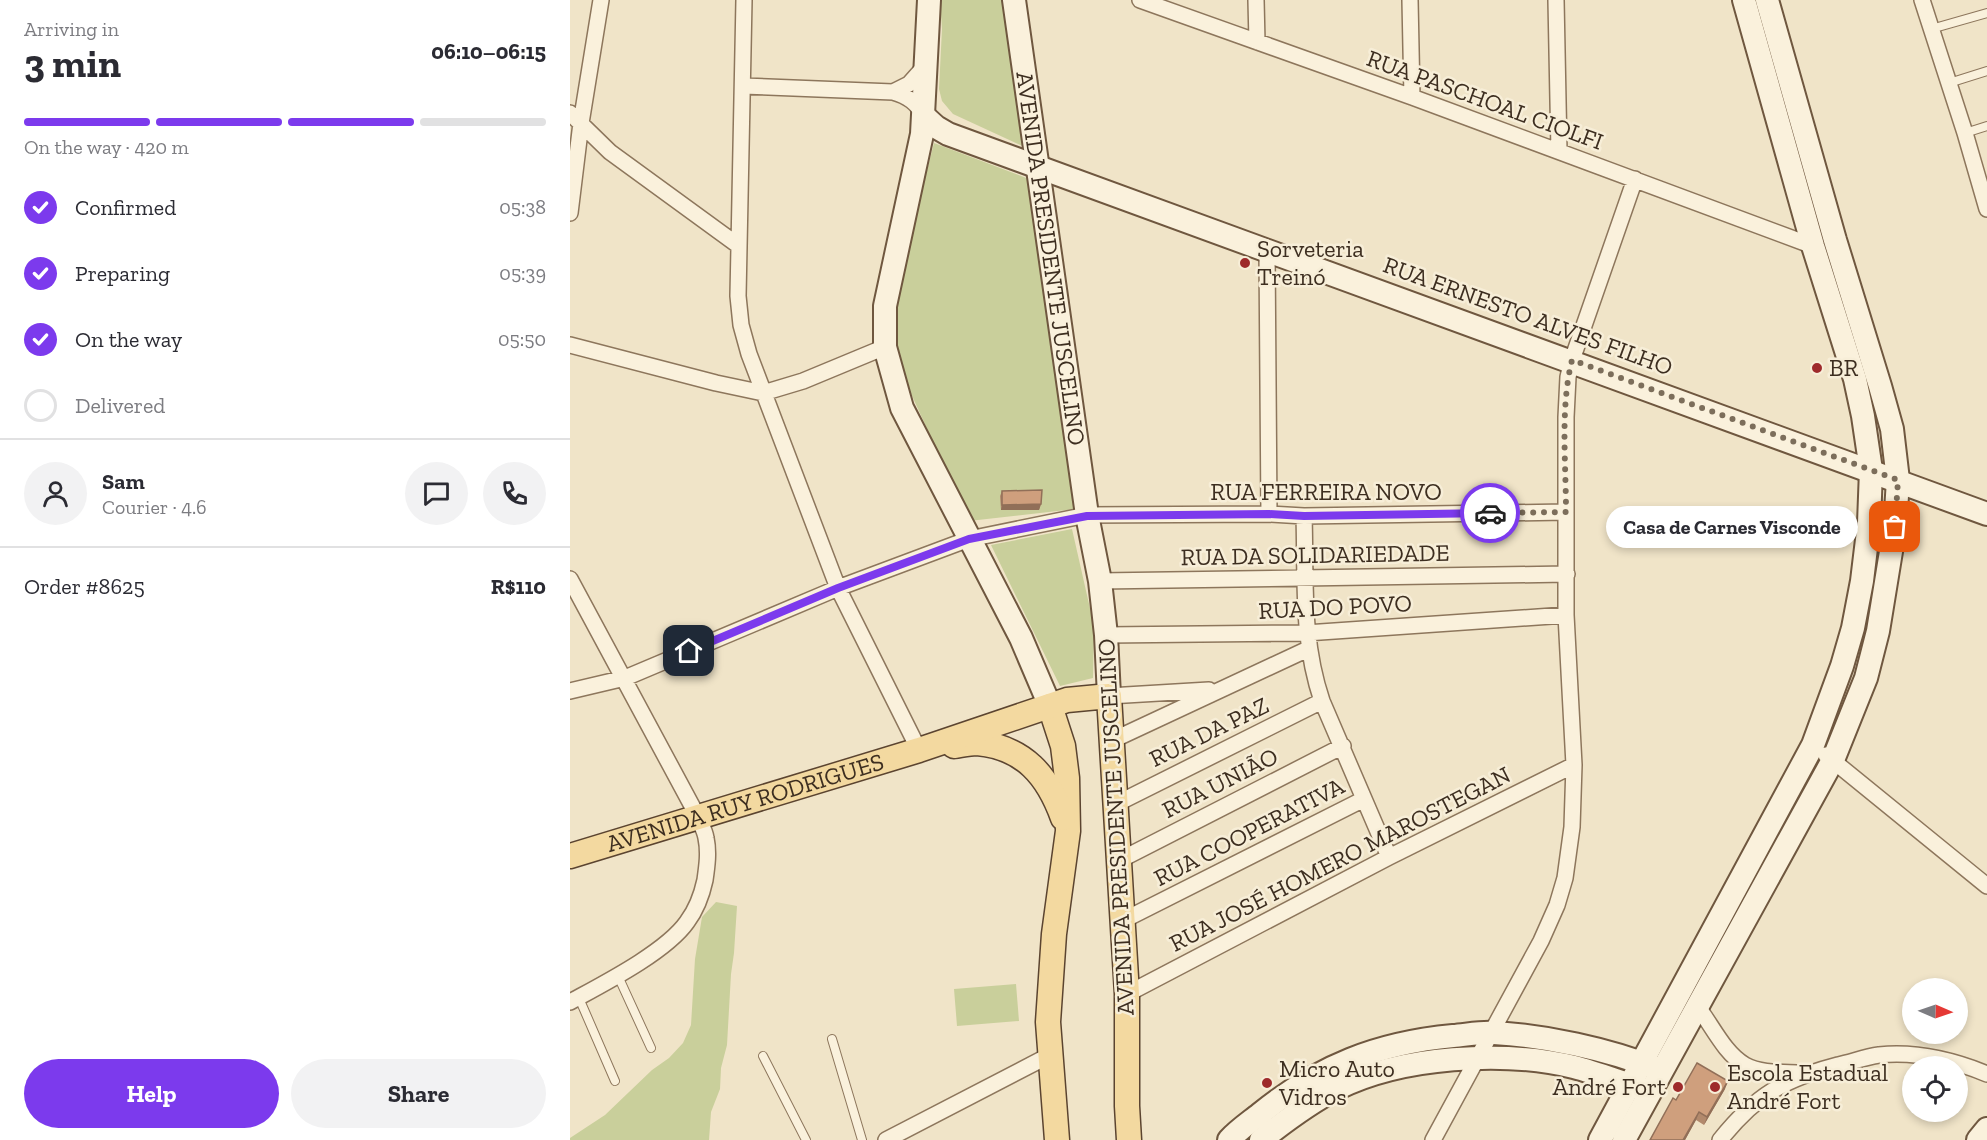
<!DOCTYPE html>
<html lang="en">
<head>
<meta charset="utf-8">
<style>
  body { margin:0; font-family:"Zilla Slab",serif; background:#f2f2f3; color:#2b2b33; height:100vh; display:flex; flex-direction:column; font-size:22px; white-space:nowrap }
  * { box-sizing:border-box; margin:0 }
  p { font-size:20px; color:#7c7c81 }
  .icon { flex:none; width:33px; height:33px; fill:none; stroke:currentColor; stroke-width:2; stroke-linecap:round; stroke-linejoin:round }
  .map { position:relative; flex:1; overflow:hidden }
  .details { display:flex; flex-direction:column; background:#fff; width:570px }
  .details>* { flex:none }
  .needle { width:39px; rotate:92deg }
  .fabs { position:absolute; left:1332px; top:978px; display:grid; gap:12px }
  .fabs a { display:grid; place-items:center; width:66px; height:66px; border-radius:50%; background:#fff; box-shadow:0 3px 9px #0003; font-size:30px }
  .pin { position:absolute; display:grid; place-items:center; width:51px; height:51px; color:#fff; margin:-26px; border-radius:12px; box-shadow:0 3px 9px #0006 }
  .courier { position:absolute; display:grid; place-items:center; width:60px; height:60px; margin:-30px; border:4px solid #7c3aed; border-radius:50%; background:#fff; color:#222; box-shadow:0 2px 8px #0007 }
  .bubble { position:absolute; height:42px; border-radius:21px; background:#fff; box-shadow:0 3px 9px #0003; font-size:20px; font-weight:800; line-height:42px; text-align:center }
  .summary em { font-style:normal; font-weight:800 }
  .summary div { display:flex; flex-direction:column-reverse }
  .summary { display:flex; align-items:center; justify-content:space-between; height:102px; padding:0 24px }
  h1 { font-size:39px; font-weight:800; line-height:45px }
  .bar { display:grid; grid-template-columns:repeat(4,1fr); gap:9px 6px; align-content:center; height:72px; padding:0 24px }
  .bar i { height:8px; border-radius:4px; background:#e1e1e2 }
  .bar .current { background:#7c3aed }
  .bar p { grid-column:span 4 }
  .line { display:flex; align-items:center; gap:15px; padding:0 24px; border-top:2px solid #e1e1e2 }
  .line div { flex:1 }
  .round { display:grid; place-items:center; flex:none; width:63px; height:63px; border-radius:32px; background:#f2f2f3 }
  ol { padding:0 24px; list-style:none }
  li { display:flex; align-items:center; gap:18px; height:66px }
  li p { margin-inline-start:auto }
  li .icon { padding:6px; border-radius:50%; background:#7c3aed; color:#fff; stroke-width:4 }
  li:last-child { color:#7c7c81 }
  li i { width:33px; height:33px; border:3px solid #e1e1e2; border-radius:50% }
  .cta { display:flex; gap:12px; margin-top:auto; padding:12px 24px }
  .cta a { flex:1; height:69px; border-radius:36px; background:#7c3aed; color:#fff; font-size:24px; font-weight:800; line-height:69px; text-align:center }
  .cta a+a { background:#f2f2f3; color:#2b2b33 }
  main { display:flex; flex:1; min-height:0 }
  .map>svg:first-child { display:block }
  .green { fill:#c9cf9b }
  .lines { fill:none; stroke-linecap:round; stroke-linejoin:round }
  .lane-casing { stroke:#8d765c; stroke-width:10 }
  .street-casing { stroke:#8d765c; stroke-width:18 }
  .secondary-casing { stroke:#6f573f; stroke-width:26 }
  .primary-casing { stroke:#5b4430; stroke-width:27 }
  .lane { stroke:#faf1dc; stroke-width:8 }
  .street { stroke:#faf1dc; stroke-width:15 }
  .secondary { stroke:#faf1dc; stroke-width:22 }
  .primary { stroke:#f3d9a0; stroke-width:24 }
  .wall { fill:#b2896c }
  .shaded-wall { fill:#916f58 }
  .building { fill:#cf9f7d; stroke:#916f58; stroke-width:1.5 }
  .done { stroke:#7c6e5b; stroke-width:6; stroke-dasharray:0 10.8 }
  .route { stroke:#7c3aed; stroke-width:8 }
  .poi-dot { fill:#9e2a2b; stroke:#f7eed8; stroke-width:2 }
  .labels { text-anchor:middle; stroke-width:5; stroke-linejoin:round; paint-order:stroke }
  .street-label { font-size:24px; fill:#3d2e20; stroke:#f7eed8 }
  .poi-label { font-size:24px; fill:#3d2e20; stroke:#f7eed8; text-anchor:start }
</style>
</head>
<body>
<main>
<section class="details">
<div class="summary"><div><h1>3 min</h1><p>Arriving in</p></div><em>06:10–06:15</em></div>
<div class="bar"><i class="current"></i><i class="current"></i><i class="current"></i><i></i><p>On the way · 420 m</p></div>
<ol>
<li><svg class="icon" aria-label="check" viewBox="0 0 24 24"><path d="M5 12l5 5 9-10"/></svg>Confirmed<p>05:38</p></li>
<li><svg class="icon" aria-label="check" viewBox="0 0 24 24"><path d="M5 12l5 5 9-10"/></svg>Preparing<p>05:39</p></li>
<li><svg class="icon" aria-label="check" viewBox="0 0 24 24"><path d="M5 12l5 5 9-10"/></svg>On the way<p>05:50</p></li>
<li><i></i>Delivered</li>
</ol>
<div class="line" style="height:108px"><a class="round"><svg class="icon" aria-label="person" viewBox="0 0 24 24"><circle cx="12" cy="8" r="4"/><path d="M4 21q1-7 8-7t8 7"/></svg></a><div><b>Sam</b><p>Courier · 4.6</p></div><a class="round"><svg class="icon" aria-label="chat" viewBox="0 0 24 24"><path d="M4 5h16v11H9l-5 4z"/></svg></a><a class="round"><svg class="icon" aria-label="phone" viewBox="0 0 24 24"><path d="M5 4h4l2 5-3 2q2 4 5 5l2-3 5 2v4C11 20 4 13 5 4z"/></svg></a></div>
<div class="line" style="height:78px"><div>Order #8625</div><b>R$110</b></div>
<div class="cta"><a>Help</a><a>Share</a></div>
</section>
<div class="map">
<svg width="1417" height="1140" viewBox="0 0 1417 1140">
  <rect width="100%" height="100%" fill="#f0e4c8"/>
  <!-- green -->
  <path class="green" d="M 370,0 L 436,0 L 459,149 L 383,114 L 372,101 L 369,89 L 372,29 Z
    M 364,143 L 459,179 L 505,509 L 399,521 L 328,365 L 323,336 L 324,300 Z
    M 502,529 L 524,626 L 523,678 L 490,686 L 421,545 Z
    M 146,902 L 167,906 L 164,953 L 161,974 L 157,1045 L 151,1068 L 150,1089 L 141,1112 L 139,1140 L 0,1140 L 0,1138 L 35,1115 L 82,1070 L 99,1058 L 113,1043 L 121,1025 L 125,959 L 132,917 Z
    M 446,984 L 449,1021 L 387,1026 L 384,989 Z"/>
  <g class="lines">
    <defs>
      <path id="lane" d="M 1361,29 L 1417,13
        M 1379,83 L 1417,71
        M 1395,133 L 1417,126
        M 48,976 L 81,1048
        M 9,998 L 45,1081
        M 262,1039 L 292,1140
        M 193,1056 L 236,1140"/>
      <path id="street" d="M 174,0 L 168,296 L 171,325 L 179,354 L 268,588 L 349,750
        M 570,0 L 842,97 L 1243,246
        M 686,0 L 687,42
        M 840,0 L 842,97
        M 986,0 L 989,151
        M 1352,0 L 1395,133 L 1417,209
        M 173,86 L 323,92 C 338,96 347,103 355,117
        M 323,92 L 339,84 L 355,66
        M 0,113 L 40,152 L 169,246
        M 0,213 L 11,123 L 31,0
        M 697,251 L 699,514
        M 0,345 L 146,383 L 193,393 L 233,381 L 315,347
        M 734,516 C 736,580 731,639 752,701 L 819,857
        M 0,579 L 128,817 C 131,824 135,831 136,838 C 139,852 137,866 135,880 C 132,894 126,910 117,922 C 96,952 33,984 0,1002
        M 530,581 L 997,574
        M 536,635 L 736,633 L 996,615
        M 0,691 L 55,678 L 268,588 L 399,539 L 517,515 L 699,514 L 734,516 L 996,512
        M 539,696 L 639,690
        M 543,740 L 738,649
        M 1256,755 L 1417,886
        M 546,804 L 752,701
        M 548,861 L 773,746
        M 552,921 L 794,799
        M 557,994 L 819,857 L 1004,765
        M 1127,1006 C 1142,1025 1154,1053 1175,1065 C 1191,1074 1214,1072 1232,1073
        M 316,1140 L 480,1055
        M 863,1140 L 971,941 L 987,905 L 995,878 L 1002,827 L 1004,765 L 996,615 L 996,417 L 998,377 L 1002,360 L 1065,179
        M 1150,1140 C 1186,1095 1214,1079 1268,1065 C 1282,1062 1295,1057 1309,1055 C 1347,1051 1383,1060 1417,1074"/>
      <g id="secondary">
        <path d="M 359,0 L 352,134 L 315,306 L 315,347 L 332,408 L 451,638 L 480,706"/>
        <path id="s1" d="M 444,0 L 517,515 L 530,581 L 536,635 L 539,696"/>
        <path d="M 355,117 L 366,127 L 378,134 C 725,260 1072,385 1417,514"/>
        <path d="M 659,1140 C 668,1130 680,1122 690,1114 C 749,1066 808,1043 883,1036 C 896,1035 911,1032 924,1033 C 976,1036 1037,1049 1085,1068"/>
        <path d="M 691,1140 C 715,1121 739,1103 766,1089 C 831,1056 934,1050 1004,1067 C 1027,1073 1050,1082 1073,1089"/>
        <path d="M 1030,1140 L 1243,745 L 1272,666 L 1283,628 L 1292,581 L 1299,523 L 1301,470 L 1293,416 L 1285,379 L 1243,246 L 1174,0"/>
        <path d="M 1054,1140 L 1263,760 L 1296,678 L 1308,631 L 1325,527 L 1328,480 L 1322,429 L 1310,386 L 1265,240 L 1197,0"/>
        <path d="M 1408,1140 L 1417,1129"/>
      </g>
      <g id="primary">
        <path d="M 480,706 L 493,746 L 497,778 L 498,831 L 484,934 L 478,1022 L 487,1140"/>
        <path d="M 384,746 C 391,745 400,743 407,743 C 454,747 478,776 493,818"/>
        <path id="s2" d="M 0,856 L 349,750 L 497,700 L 539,696 L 557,994 L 557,1106 L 559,1140"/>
      </g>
    </defs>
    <!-- lane casing -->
    <use href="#lane" class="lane-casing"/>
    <!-- street casing -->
    <use href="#street" class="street-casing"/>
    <!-- secondary casing -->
    <use href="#secondary" class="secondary-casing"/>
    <!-- primary casing -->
    <use href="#primary" class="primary-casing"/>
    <!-- lane -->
    <use href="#lane" class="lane"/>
    <!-- street -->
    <use href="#street" class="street"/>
    <!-- secondary -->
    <use href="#secondary" class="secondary"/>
    <!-- primary -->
    <use href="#primary" class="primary"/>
  </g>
  <!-- wall -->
  <path class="wall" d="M 432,491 L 471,504 L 469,510 L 431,510 L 430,496 Z
    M 1155,1089 L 1134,1125 L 1126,1120 L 1115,1140 L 1080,1140 L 1106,1100 Z"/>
  <!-- shaded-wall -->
  <path class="shaded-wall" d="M 471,504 L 469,510 L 431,510 L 432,505 Z
    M 1158,1081 L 1155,1089 L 1134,1125 L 1137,1117 Z
    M 1129,1112 L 1126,1120 L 1115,1140 L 1113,1140 Z"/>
  <!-- building -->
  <path class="building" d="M 472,490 L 471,504 L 432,505 L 432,491 Z
    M 1127,1063 L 1158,1081 L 1137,1117 L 1129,1112 L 1113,1140 L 1080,1140 L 1103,1098 L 1106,1100 Z"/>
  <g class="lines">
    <!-- done -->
    <path class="done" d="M 920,513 L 996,512 C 996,462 990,408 1002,360 L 1328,480 L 1325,527"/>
    <!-- route -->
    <path class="route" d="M 119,651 L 268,588 L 399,539 L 517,516 L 699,514 L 734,516 L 920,513"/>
  </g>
  <!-- markers -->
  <g class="poi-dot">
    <circle cx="675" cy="263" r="6"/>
    <circle cx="1247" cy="368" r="6"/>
    <circle cx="697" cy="1083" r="6"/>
    <circle cx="1108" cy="1087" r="6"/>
    <circle cx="1145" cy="1087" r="6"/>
  </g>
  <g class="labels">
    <!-- street labels -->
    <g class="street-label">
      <text transform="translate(915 100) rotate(20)" y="8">RUA PASCHOAL CIOLFI</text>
      <text dy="8" stroke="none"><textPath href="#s1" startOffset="261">AVENIDA PRESIDENTE JUSCELINO</textPath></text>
      <text transform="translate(958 316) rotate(20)" y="8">RUA ERNESTO ALVES FILHO</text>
      <text x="756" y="500">RUA FERREIRA NOVO</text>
      <text transform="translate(745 555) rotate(-1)" y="8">RUA DA SOLIDARIEDADE</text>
      <text transform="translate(765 607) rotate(-3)" y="8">RUA DO POVO</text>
      <text transform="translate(639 732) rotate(-26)" y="8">RUA DA PAZ</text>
      <text transform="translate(650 783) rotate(-27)" y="8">RUA UNIÃO</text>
      <text dy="8" stroke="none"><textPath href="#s2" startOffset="183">AVENIDA RUY RODRIGUES</textPath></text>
      <text transform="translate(546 827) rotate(-93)" y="8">AVENIDA PRESIDENTE JUSCELINO</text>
      <text transform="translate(679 832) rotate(-27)" y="8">RUA COOPERATIVA</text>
      <text transform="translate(770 859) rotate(-27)" y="8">RUA JOSÉ HOMERO MAROSTEGAN</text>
    </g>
    <!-- poi labels -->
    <g class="poi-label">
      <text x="687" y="257">Sorveteria<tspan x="687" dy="28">Treinó</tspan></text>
      <text x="1259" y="376">BR</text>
      <text x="709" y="1077">Micro Auto<tspan x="709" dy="28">Vidros</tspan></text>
      <text x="1157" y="1081">Escola Estadual<tspan x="1157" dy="28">André Fort</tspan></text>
      <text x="1096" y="1095" text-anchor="end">André Fort</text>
    </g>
  </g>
</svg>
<div class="fabs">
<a><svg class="needle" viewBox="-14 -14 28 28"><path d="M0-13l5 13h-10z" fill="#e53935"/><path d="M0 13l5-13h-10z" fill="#7c7c81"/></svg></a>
<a><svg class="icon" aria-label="locate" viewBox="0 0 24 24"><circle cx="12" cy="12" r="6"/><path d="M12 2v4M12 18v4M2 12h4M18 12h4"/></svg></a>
</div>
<div class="pin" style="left:1325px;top:527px;background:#ea580c"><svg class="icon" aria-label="bag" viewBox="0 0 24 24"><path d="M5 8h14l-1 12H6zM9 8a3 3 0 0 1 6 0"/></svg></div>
<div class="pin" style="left:119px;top:651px;background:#1f2937"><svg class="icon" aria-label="home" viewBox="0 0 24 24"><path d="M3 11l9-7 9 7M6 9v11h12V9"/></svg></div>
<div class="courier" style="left:920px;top:513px"><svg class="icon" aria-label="car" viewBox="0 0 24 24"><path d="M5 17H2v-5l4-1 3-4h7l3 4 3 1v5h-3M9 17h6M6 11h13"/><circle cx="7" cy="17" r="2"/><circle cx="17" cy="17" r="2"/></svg></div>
<div class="bubble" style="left:1036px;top:506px;width:252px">Casa de Carnes Visconde</div>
</div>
</main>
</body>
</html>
